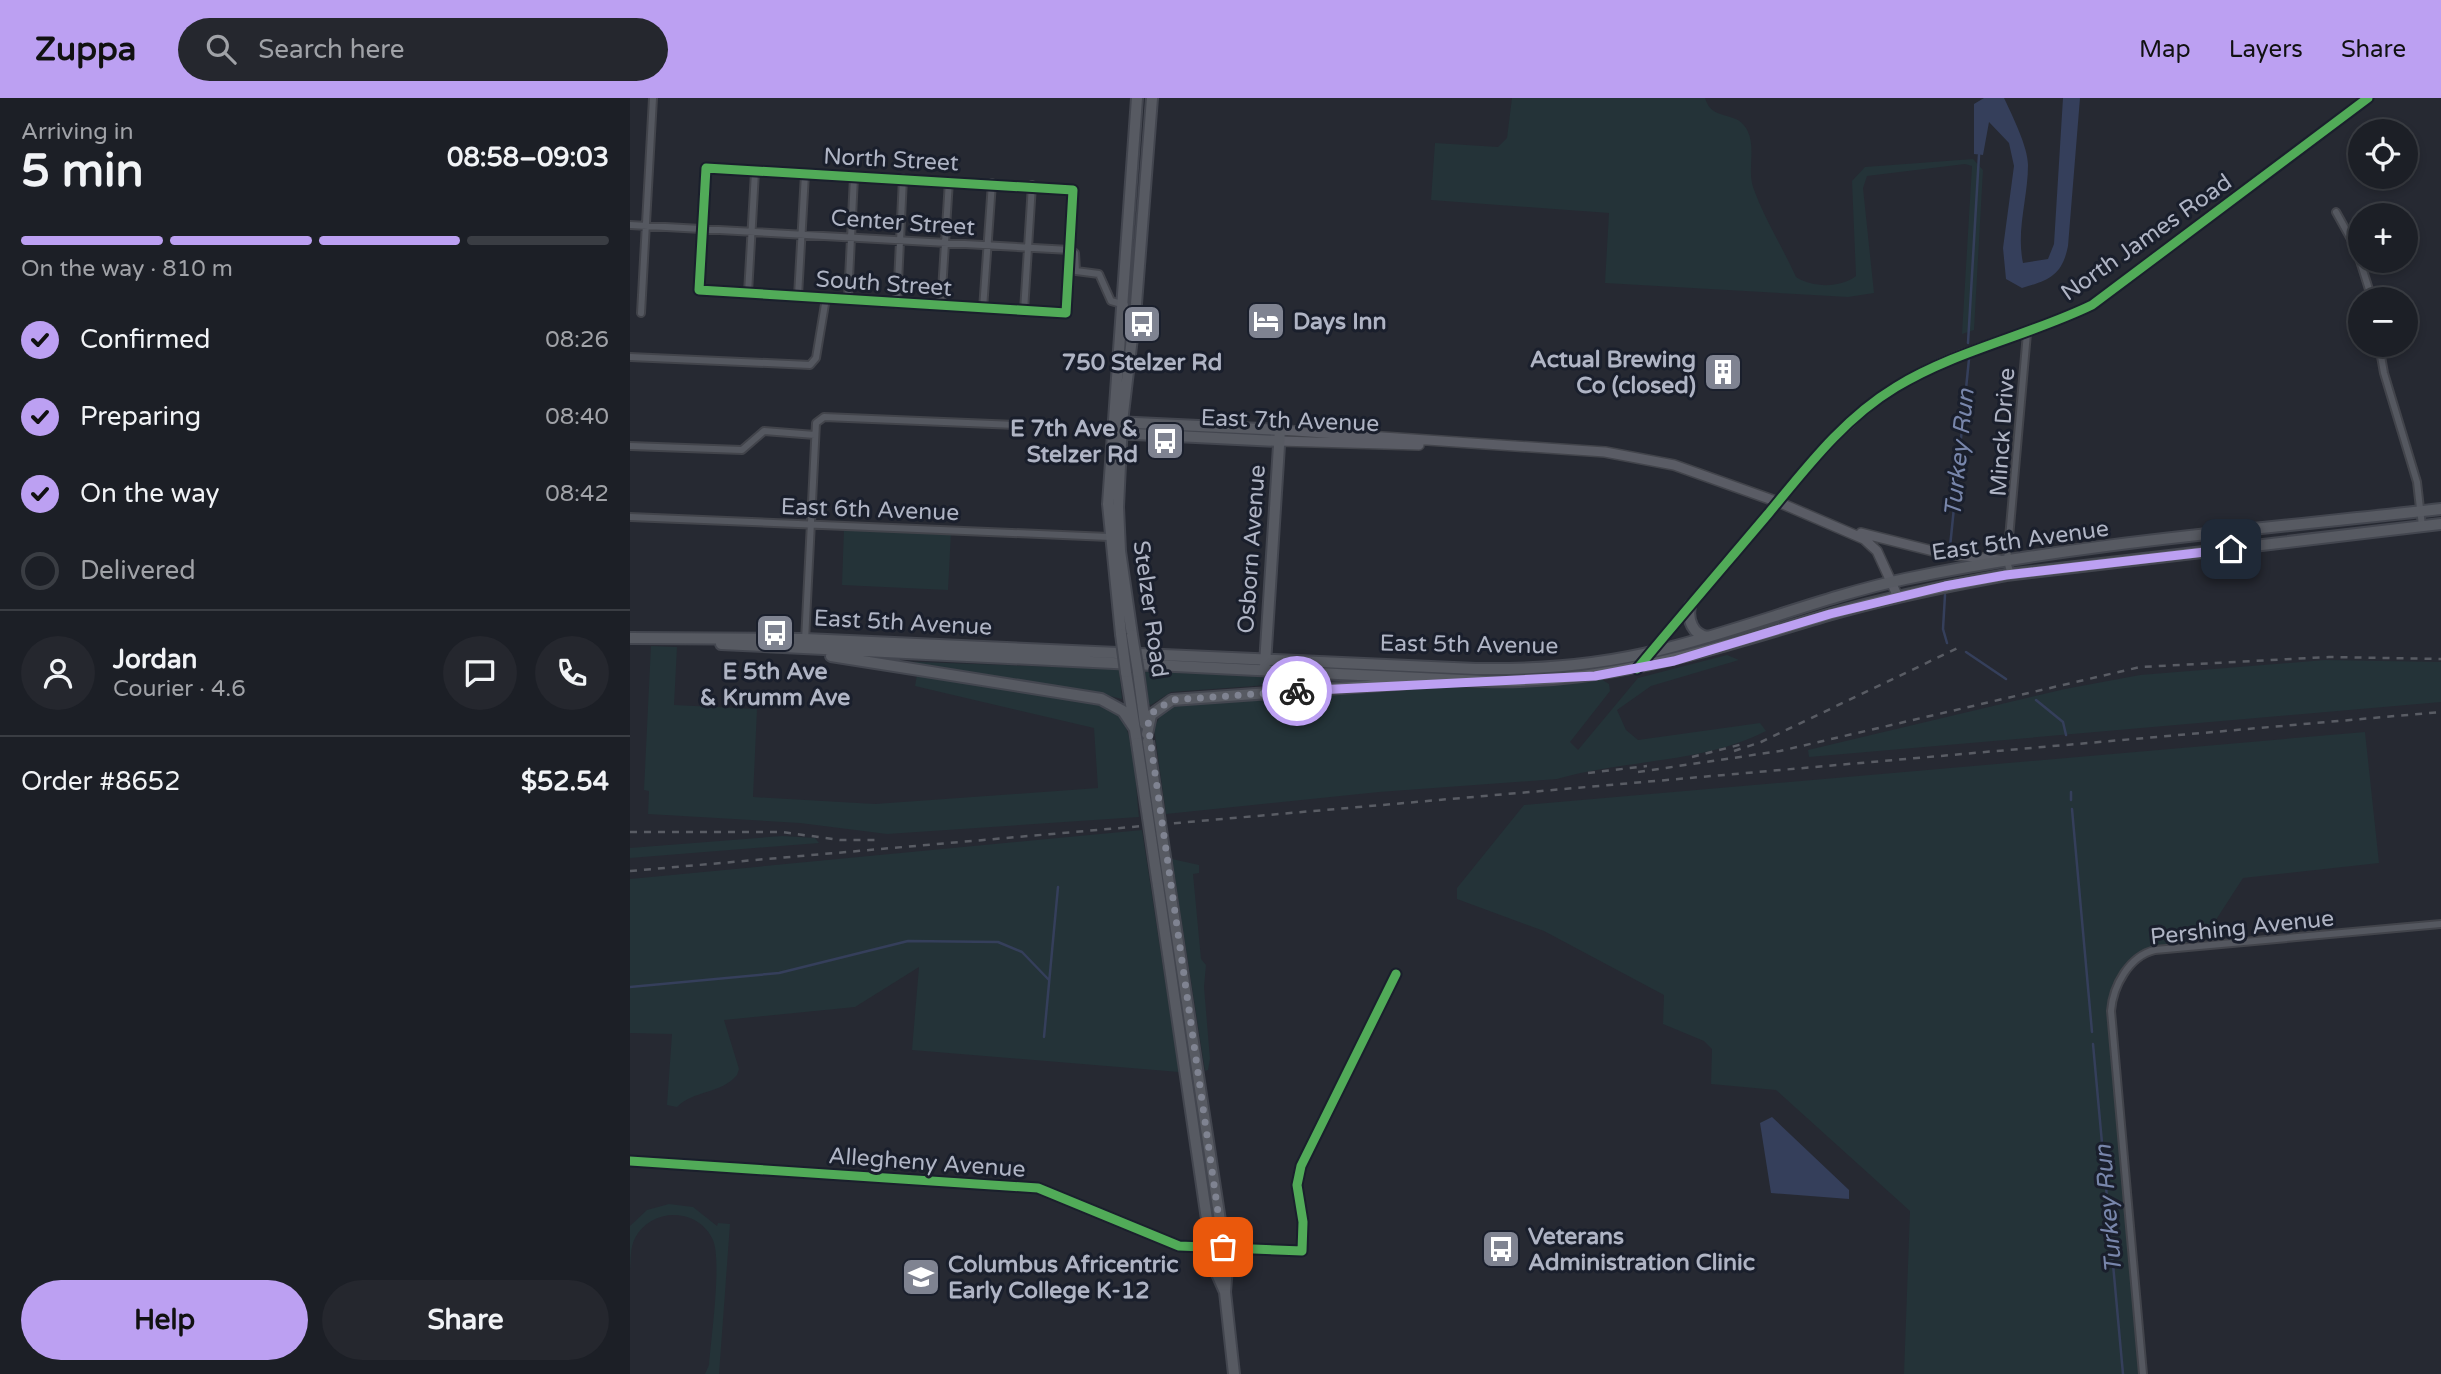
<!DOCTYPE html>
<html lang="en">
<head>
<meta charset="utf-8">
<style>
  body { margin:0; font-family:"Varela Round",sans-serif; background:#25272e; color:#f1f3f6; height:100vh; display:flex; flex-direction:column; font-size:26px; white-space:nowrap }
  * { box-sizing:border-box; margin:0 }
  p { font-size:23px; color:#a0a2a7 }
  .icon { flex:none; width:38px; height:38px; fill:none; stroke:currentColor; stroke-width:2; stroke-linecap:round; stroke-linejoin:round }
  .map { position:relative; flex:1; overflow:hidden }
  .panel { display:flex; flex-direction:column; background:#1c1f26; width:630px }
  .panel>* { flex:none }
  .buttons { position:absolute; left:1718px; top:21px; display:grid; gap:14px }
  .buttons a { display:grid; place-items:center; width:70px; height:70px; border-radius:50%; background:#1c1f26; box-shadow:0 4px 10px #0003,0 0 0 2px #3a3d43; font-size:35px }
  .pin { position:absolute; display:grid; place-items:center; width:60px; height:60px; color:#fff; margin:-30px; border-radius:14px; box-shadow:0 4px 10px #0006 }
  .courier { position:absolute; display:grid; place-items:center; width:70px; height:70px; margin:-35px; border:5px solid #bca0f2; border-radius:50%; background:#fff; color:#222; box-shadow:0 2px 9px #0007 }
  .summary em { font-style:normal; font-weight:700 }
  .summary div { display:flex; flex-direction:column-reverse }
  .summary { display:flex; align-items:center; justify-content:space-between; height:119px; padding:0 21px }
  h1 { font-size:46px; font-weight:700; line-height:52px }
  .bar { display:grid; grid-template-columns:repeat(4,1fr); gap:10px 7px; align-content:center; height:84px; padding:0 21px }
  .bar i { height:9px; border-radius:5px; background:#3a3d43 }
  .bar .active { background:#bca0f2 }
  .bar p { grid-column:span 4 }
  .line { display:flex; align-items:center; gap:18px; padding:0 21px; border-top:2px solid #3a3d43 }
  .line div { flex:1 }
  .round { display:grid; place-items:center; flex:none; width:74px; height:74px; border-radius:37px; background:#25272e }
  ol { padding:0 21px; list-style:none }
  li { display:flex; align-items:center; gap:21px; height:77px }
  li p { margin-inline-start:auto }
  li .icon { padding:7px; border-radius:50%; background:#bca0f2; color:#111; stroke-width:4 }
  li:last-child { color:#a0a2a7 }
  li i { width:38px; height:38px; border:4px solid #3a3d43; border-radius:50% }
  .cta { display:flex; gap:14px; margin-top:auto; padding:14px 21px }
  .cta a { flex:1; height:80px; border-radius:42px; background:#bca0f2; color:#111; font-size:28px; font-weight:700; line-height:80px; text-align:center }
  .cta a+a { background:#25272e; color:#f1f3f6 }
  header { display:flex; align-items:center; gap:42px; box-sizing:border-box; height:98px; padding:0 35px; background:#bca0f2; color:#111 }
  header strong { font-size:33px }
  nav { display:flex; gap:38px; margin-inline-start:auto; font-size:24px }
  .search { width:490px; height:63px; background:#25272e; display:flex; align-items:center; gap:18px; box-sizing:border-box; padding:0 24px; border-radius:38px; color:#a0a2a7; font-size:26px }
  main { display:flex; flex:1; min-height:0 }
  .map>svg:first-child { display:block }
  .green { fill:#243338 }
  .water { fill:#353f5b }
  .lines { fill:none; stroke-linecap:round; stroke-linejoin:round }
  .stream { stroke:#353f5b; stroke-width:2.5 }
  .street-casing { stroke:#42444b; stroke-width:10 }
  .secondary-casing { stroke:#42444b; stroke-width:12 }
  .primary-casing { stroke:#43464f; stroke-width:14 }
  .street { stroke:#555860; stroke-width:6 }
  .secondary { stroke:#5a5c65; stroke-width:9 }
  .primary { stroke:#575a62; stroke-width:10 }
  .rail { stroke:#595c64; stroke-width:2.5; stroke-dasharray:7 7; stroke-linecap:butt }
  .primary-bridge-casing { stroke:#43464f; stroke-width:14; stroke-linecap:butt }
  .primary-bridge { stroke:#575a62; stroke-width:10 }
  .cycleway-casing { stroke:#1a1f2c; stroke-width:13 }
  .cycleway { stroke:#51ab58; stroke-width:9 }
  .done { stroke:#7f8391; stroke-width:7; stroke-dasharray:0 12.6 }
  .route { stroke:#bca0f2; stroke-width:9 }
  .labels { text-anchor:middle; stroke-width:6; stroke-linejoin:round; paint-order:stroke }
  .street-label { font-size:23px; fill:#afb4c4; stroke:#1a1f2c }
  .poi-label { font-size:23px; font-weight:bold; fill:#afb4c4; stroke:#1a1f2c; text-anchor:start }
  .water-label { font-size:24px; font-style:italic; fill:#7886ab; stroke:#1a1f2c }
</style>
</head>
<body>
<header>
<strong>Zuppa</strong>
<div class="search"><svg class="icon" aria-label="search" viewBox="0 0 24 24"><circle cx="10" cy="10" r="6"/><path d="M15 15l6 6"/></svg>Search here</div>
<nav><a>Map</a><a>Layers</a><a>Share</a></nav>
</header>
<main>
<section class="panel">
<div class="summary"><div><h1>5 min</h1><p>Arriving in</p></div><em>08:58–09:03</em></div>
<div class="bar"><i class="active"></i><i class="active"></i><i class="active"></i><i></i><p>On the way · 810 m</p></div>
<ol>
<li><svg class="icon" aria-label="check" viewBox="0 0 24 24"><path d="M5 12l5 5 9-10"/></svg>Confirmed<p>08:26</p></li>
<li><svg class="icon" aria-label="check" viewBox="0 0 24 24"><path d="M5 12l5 5 9-10"/></svg>Preparing<p>08:40</p></li>
<li><svg class="icon" aria-label="check" viewBox="0 0 24 24"><path d="M5 12l5 5 9-10"/></svg>On the way<p>08:42</p></li>
<li><i></i>Delivered</li>
</ol>
<div class="line" style="height:126px"><a class="round"><svg class="icon" aria-label="person" viewBox="0 0 24 24"><circle cx="12" cy="8" r="4"/><path d="M4 21q1-7 8-7t8 7"/></svg></a><div><b>Jordan</b><p>Courier · 4.6</p></div><a class="round"><svg class="icon" aria-label="chat" viewBox="0 0 24 24"><path d="M4 5h16v11H9l-5 4z"/></svg></a><a class="round"><svg class="icon" aria-label="phone" viewBox="0 0 24 24"><path d="M5 4h4l2 5-3 2q2 4 5 5l2-3 5 2v4C11 20 4 13 5 4z"/></svg></a></div>
<div class="line" style="height:91px"><div>Order #8652</div><b>$52.54</b></div>
<div class="cta"><a>Help</a><a>Share</a></div>
</section>
<div class="map">
<svg width="1811" height="1276" viewBox="0 0 1811 1276">
  <rect width="100%" height="100%" fill="#262932"/>
  <!-- green -->
  <path class="green" d="M 882,0 L 1075,0 C 1082,24 1105,12 1116,30 C 1127,48 1117,70 1123,89 C 1134,120 1153,150 1166,179 C 1183,190 1211,190 1226,178 L 1222,83 L 1235,69 L 1343,61 L 1353,72 L 1344,232 L 1332,236 L 1342,68 L 1335,66 L 1237,78 L 1233,90 L 1244,195 L 1218,199 L 975,185 L 979,115 L 801,102 L 805,45 L 868,49 L 877,40 Z
    M 214,430 L 321,434 L 318,492 L 212,487 Z
    M 21,548 L 47,549 L 44,607 L 127,611 L 123,699 L 245,706 L 468,690 L 464,630 L 285,588 L 287,577 L 468,605 C 476,609 485,613 491,620 C 505,638 506,695 509,719 L 257,736 L 170,725 L 18,716 L 19,693 L 14,692 Z
    M 1097,557 L 1109,562 L 1021,588 L 987,612 L 996,632 L 1008,642 L 1130,625 L 1136,633 C 1071,666 996,661 927,681 L 749,694 L 536,716 L 524,630 L 534,611 L 545,607 L 760,588 L 869,590 L 971,581 L 979,586 L 980,593 L 940,644 L 948,652 L 1008,580 Z
    M 1695,562 L 1811,564 L 1811,604 L 1179,659 L 1178,652 L 1435,591 L 1510,577 Z
    M 260,563 L 489,571 L 492,601 L 460,593 Z
    M 515,574 L 655,578 L 657,582 L 654,586 L 541,594 L 521,607 L 519,606 Z
    M 1735,634 L 1749,765 L 1613,780 L 1569,848 C 1517,854 1504,852 1481,904 L 1513,1276 L 1274,1276 L 1280,1113 L 1146,992 L 1081,986 L 1082,951 L 1074,943 L 1033,926 L 1034,897 L 914,833 L 827,801 L 827,790 L 894,707 Z
    M 512,732 L 549,974 L 282,952 L 289,869 L 225,909 L 94,922 L 109,971 L 107,977 C 91,996 64,992 47,1009 L 37,1007 L 42,936 L 0,935 L 0,781 Z
    M 152,738 L 185,740 L 189,745 L 0,760 L 0,750 Z
    M 542,761 L 569,767 L 569,775 L 563,776 L 571,861 L 576,867 L 574,889 L 580,961 L 578,972 L 575,973 Z
    M 39,1106 L 63,1109 L 87,1128 L 88,1125 L 100,1126 L 89,1276 L 75,1276 L 79,1267 C 81,1240 92,1164 83,1142 C 69,1110 22,1108 5,1140 C 0,1150 1,1161 0,1172 L 0,1128 L 17,1112 Z"/>
  <!-- water -->
  <path class="water" d="M 1354,0 L 1374,0 C 1382,17 1398,49 1398,67 C 1398,100 1386,132 1393,165 L 1418,161 L 1424,146 L 1433,0 L 1450,0 L 1438,148 C 1432,178 1419,182 1392,190 L 1376,181 L 1373,150 L 1384,68 L 1379,45 L 1359,24 L 1353,57 L 1344,56 L 1344,6 Z
    M 1142,1019 L 1219,1092 L 1219,1101 L 1141,1095 L 1130,1025 Z"/>
  <g class="lines">
    <!-- stream -->
    <path class="stream" d="M 1338,245 L 1349,57
      M 1320,449 L 1339,261
      M 1315,497 L 1313,531 L 1317,545
      M 1336,554 L 1376,581
      M 1406,602 L 1433,624 L 1436,637
      M 1441,694 L 1441,702
      M 1442,711 L 1462,934
      M 0,889 L 149,875 L 278,843 L 368,844 L 392,854 L 419,882
      M 414,939 L 428,789
      M 1463,946 L 1493,1276"/>
    <defs>
      <path id="street" d="M 76,70 L 443,92 L 436,215 L 69,192 Z
        M 1706,114 L 1726,150 L 1742,201
        M 0,127 L 440,152 L 445,155 L 446,173 L 469,176 L 481,203 L 495,207
        M 118,195 L 125,74
        M 168,198 L 175,76
        M 218,201 L 224,79
        M 267,206 L 273,80
        M 311,208 L 319,83
        M 353,211 L 362,85
        M 394,213 L 402,87
        M 11,215 L 23,0
        M 1749,247 L 1754,275 L 1787,384 L 1792,428
        M 0,259 L 180,267 L 186,260 L 196,200
        M 0,348 L 112,352 L 134,333 L 185,337
        M 0,419 L 479,439
        M 1381,477 L 1377,463 L 1397,235
        M 175,543 L 186,325 L 194,319 L 386,327
        M 1021,553 C 1059,509 1097,464 1135,419 C 1181,365 1222,314 1284,278 C 1339,247 1405,235 1462,207 L 1738,0
        M 0,1063 L 408,1090 L 549,1148 L 672,1153 L 673,1124 L 667,1087 L 671,1068 L 766,876
        M 1513,1276 L 1481,913 C 1483,888 1499,858 1525,852 L 1811,826"/>
      <path id="secondary" d="M 650,332 L 975,354 L 1044,367 L 1148,404 L 1234,441 L 1247,453 L 1268,499
        M 649,343 L 789,347
        M 1231,435 L 1311,455 L 1369,462"/>
      <path id="primary" d="M 485,324 L 650,332 L 635,566
        M 484,335 L 649,343
        M 1060,508 C 1057,522 1063,537 1078,539
        M 491,536 L 478,406 L 507,0
        M 502,537 L 490,453 L 488,409 L 492,324 L 506,206 L 522,0
        M 0,540 L 175,541 L 846,571 C 909,572 970,567 1030,552 C 1113,532 1192,499 1275,481 C 1448,445 1634,431 1811,411
        M 91,546 L 853,583 C 974,587 1084,551 1198,517 C 1256,500 1316,488 1376,477 L 1811,426
        M 201,558 L 471,601 L 493,613 L 505,631
        M 496,574 L 507,645
        M 508,574 L 515,626
        M 517,636 L 521,617 L 542,602 L 780,585
        M 538,779 L 597,1169 L 595,1194 L 604,1276
        M 527,781 L 584,1169 L 595,1194"/>
    </defs>
    <!-- street casing -->
    <use href="#street" class="street-casing"/>
    <!-- secondary casing -->
    <use href="#secondary" class="secondary-casing"/>
    <!-- primary casing -->
    <use href="#primary" class="primary-casing"/>
    <!-- street -->
    <use href="#street" class="street"/>
    <!-- secondary -->
    <use href="#secondary" class="secondary"/>
    <!-- primary -->
    <use href="#primary" class="primary"/>
    <!-- rail -->
    <path class="rail" d="M 1104,653 L 1131,644 L 1332,548
      M 1062,659 L 1113,646
      M 1008,674 L 1150,653 L 1510,569 L 1699,559 L 1811,561
      M 958,675 L 1017,668
      M 0,734 L 152,734 L 210,742 L 248,742
      M 0,773 L 1811,614"/>
    <defs>
      <path id="primary-bridge" d="M 491,536 L 496,574
        M 502,537 L 508,574
        M 518,643 L 538,779
        M 507,645 L 527,781"/>
    </defs>
    <!-- primary-bridge casing -->
    <use href="#primary-bridge" class="primary-bridge-casing"/>
    <!-- primary-bridge -->
    <use href="#primary-bridge" class="primary-bridge"/>
    <defs>
      <path id="cycleway" d="M 76,70 L 443,92 L 436,215 L 69,192 Z
        M 1007,571 C 1050,519 1094,468 1138,416 C 1177,369 1213,321 1266,289 C 1327,252 1398,238 1462,207 L 1738,0
        M 0,1063 L 408,1090 L 549,1148 L 672,1153 L 673,1124 L 667,1087 L 671,1068 L 766,876"/>
    </defs>
    <!-- cycleway casing -->
    <use href="#cycleway" class="cycleway-casing"/>
    <!-- cycleway -->
    <use href="#cycleway" class="cycleway"/>
  </g>
  <g class="lines">
    <!-- done -->
    <path class="done" d="M 593,1149 L 518,626 L 524,613 L 542,602 L 667,593"/>
    <!-- route -->
    <path class="route" d="M 667,593 L 965,578 L 1044,563 L 1200,516 L 1315,488 L 1376,477 L 1601,451"/>
  </g>
  <!-- icons -->
  <defs>
    <symbol id="hotel-square" viewBox="-11 -11 22 22"><rect x="-9" y="-9" width="18" height="18" rx="4" fill="#7f8391" stroke="#1a1f2c"/><path d="M-6-4.5h1.5V1H6V5H4.5V3h-9V5H-6ZM-4 0a1.8 1.8 0 1 1 3.6 0ZM.5 0V-2.5h3Q6-2.5 6 0Z" fill="#fff"/></symbol>
    <symbol id="bus-square" viewBox="-11 -11 22 22"><rect x="-9" y="-9" width="18" height="18" rx="4" fill="#7f8391" stroke="#1a1f2c"/><path d="M-5-6H5V4H4V6H2V4H-2V6H-4V4H-5ZM-3.5-4V0h7V-4ZM-3.5 1.2v1.5H-2V1.2ZM2 1.2v1.5H3.5V1.2Z" fill="#fff"/></symbol>
    <symbol id="building-square" viewBox="-11 -11 22 22"><rect x="-9" y="-9" width="18" height="18" rx="4" fill="#7f8391" stroke="#1a1f2c"/><path d="M-4-6H4V6H1V3H-1V6H-4ZM-2.5-4.3h1.7v1.8h-1.7ZM.8-4.3h1.7v1.8H.8ZM-2.5-1h1.7V.8h-1.7ZM.8-1h1.7V.8H.8Z" fill="#fff"/></symbol>
    <symbol id="school-square" viewBox="-11 -11 22 22"><rect x="-9" y="-9" width="18" height="18" rx="4" fill="#7f8391" stroke="#1a1f2c"/><path d="M0-5L7-2L0 1L-7-2ZM-4 1L0 2.5L4 1V4Q0 6-4 4Z" fill="#fff"/></symbol>
  </defs>
  <g fill-rule="evenodd">
    <use href="#hotel-square" x="614" y="201" width="44" height="44"/>
    <use href="#bus-square" x="490" y="204" width="44" height="44"/>
    <use href="#building-square" x="1071" y="252" width="44" height="44"/>
    <use href="#bus-square" x="513" y="321" width="44" height="44"/>
    <use href="#bus-square" x="123" y="513" width="44" height="44"/>
    <use href="#bus-square" x="849" y="1129" width="44" height="44"/>
    <use href="#school-square" x="269" y="1157" width="44" height="44"/>
  </g>
  <g class="labels">
    <!-- street labels -->
    <g class="street-label">
      <text transform="translate(261 61) rotate(3)" y="8">North Street</text>
      <text transform="translate(273 124) rotate(4)" y="8">Center Street</text>
      <text transform="translate(1516 139) rotate(-35)" y="8">North James Road</text>
      <text transform="translate(254 185) rotate(4)" y="8">South Street</text>
      <text transform="translate(660 322) rotate(2)" y="8">East 7th Avenue</text>
      <text transform="translate(1372 334) rotate(-86)" y="8">Minck Drive</text>
      <text transform="translate(240 411) rotate(2)" y="8">East 6th Avenue</text>
      <text transform="translate(1390 442) rotate(-8)" y="8">East 5th Avenue</text>
      <text transform="translate(621 451) rotate(-86)" y="8">Osborn Avenue</text>
      <text transform="translate(521 511) rotate(82)" y="8">Stelzer Road</text>
      <text transform="translate(273 524) rotate(3)" y="8">East 5th Avenue</text>
      <text transform="translate(839 546) rotate(1)" y="8">East 5th Avenue</text>
      <text transform="translate(1612 829) rotate(-6)" y="8">Pershing Avenue</text>
      <text transform="translate(297 1064) rotate(4)" y="8">Allegheny Avenue</text>
    </g>
    <!-- poi labels -->
    <g class="poi-label">
      <text x="663" y="231">Days Inn</text>
      <text x="1066" y="269" text-anchor="end">Actual Brewing<tspan x="1066" dy="26">Co (closed)</tspan></text>
      <text x="512" y="272" text-anchor="middle">750 Stelzer Rd</text>
      <text x="508" y="338" text-anchor="end">E 7th Ave &amp;<tspan x="508" dy="26">Stelzer Rd</tspan></text>
      <text x="145" y="581" text-anchor="middle">E 5th Ave<tspan x="145" dy="26">&amp; Krumm Ave</tspan></text>
      <text x="898" y="1146">Veterans<tspan x="898" dy="26">Administration Clinic</tspan></text>
      <text x="318" y="1174">Columbus Africentric<tspan x="318" dy="26">Early College K-12</tspan></text>
    </g>
    <!-- water labels -->
    <g class="water-label">
      <text transform="translate(1329 355) rotate(-84)" y="8">Turkey Run</text>
      <text transform="translate(1478 1111) rotate(-95)" y="8">Turkey Run</text>
    </g>
  </g>
</svg>
<div class="buttons">
<a><svg class="icon" aria-label="locate" viewBox="0 0 24 24"><circle cx="12" cy="12" r="6"/><path d="M12 2v4M12 18v4M2 12h4M18 12h4"/></svg></a>
<a>+</a>
<a>−</a>
</div>
<div class="pin" style="left:593px;top:1149px;background:#ea580c"><svg class="icon" aria-label="bag" viewBox="0 0 24 24"><path d="M5 8h14l-1 12H6zM9 8a3 3 0 0 1 6 0"/></svg></div>
<div class="pin" style="left:1601px;top:451px;background:#1f2937"><svg class="icon" aria-label="home" viewBox="0 0 24 24"><path d="M3 11l9-7 9 7M6 9v11h12V9"/></svg></div>
<div class="courier" style="left:667px;top:593px"><svg class="icon" aria-label="bike" viewBox="0 0 24 24"><circle cx="6" cy="16" r="4"/><circle cx="18" cy="16" r="4"/><path d="M6 16l4-8h5l3 8M10 8l3 8H6M13 5h3"/></svg></div>
</div>
</main>
</body>
</html>
